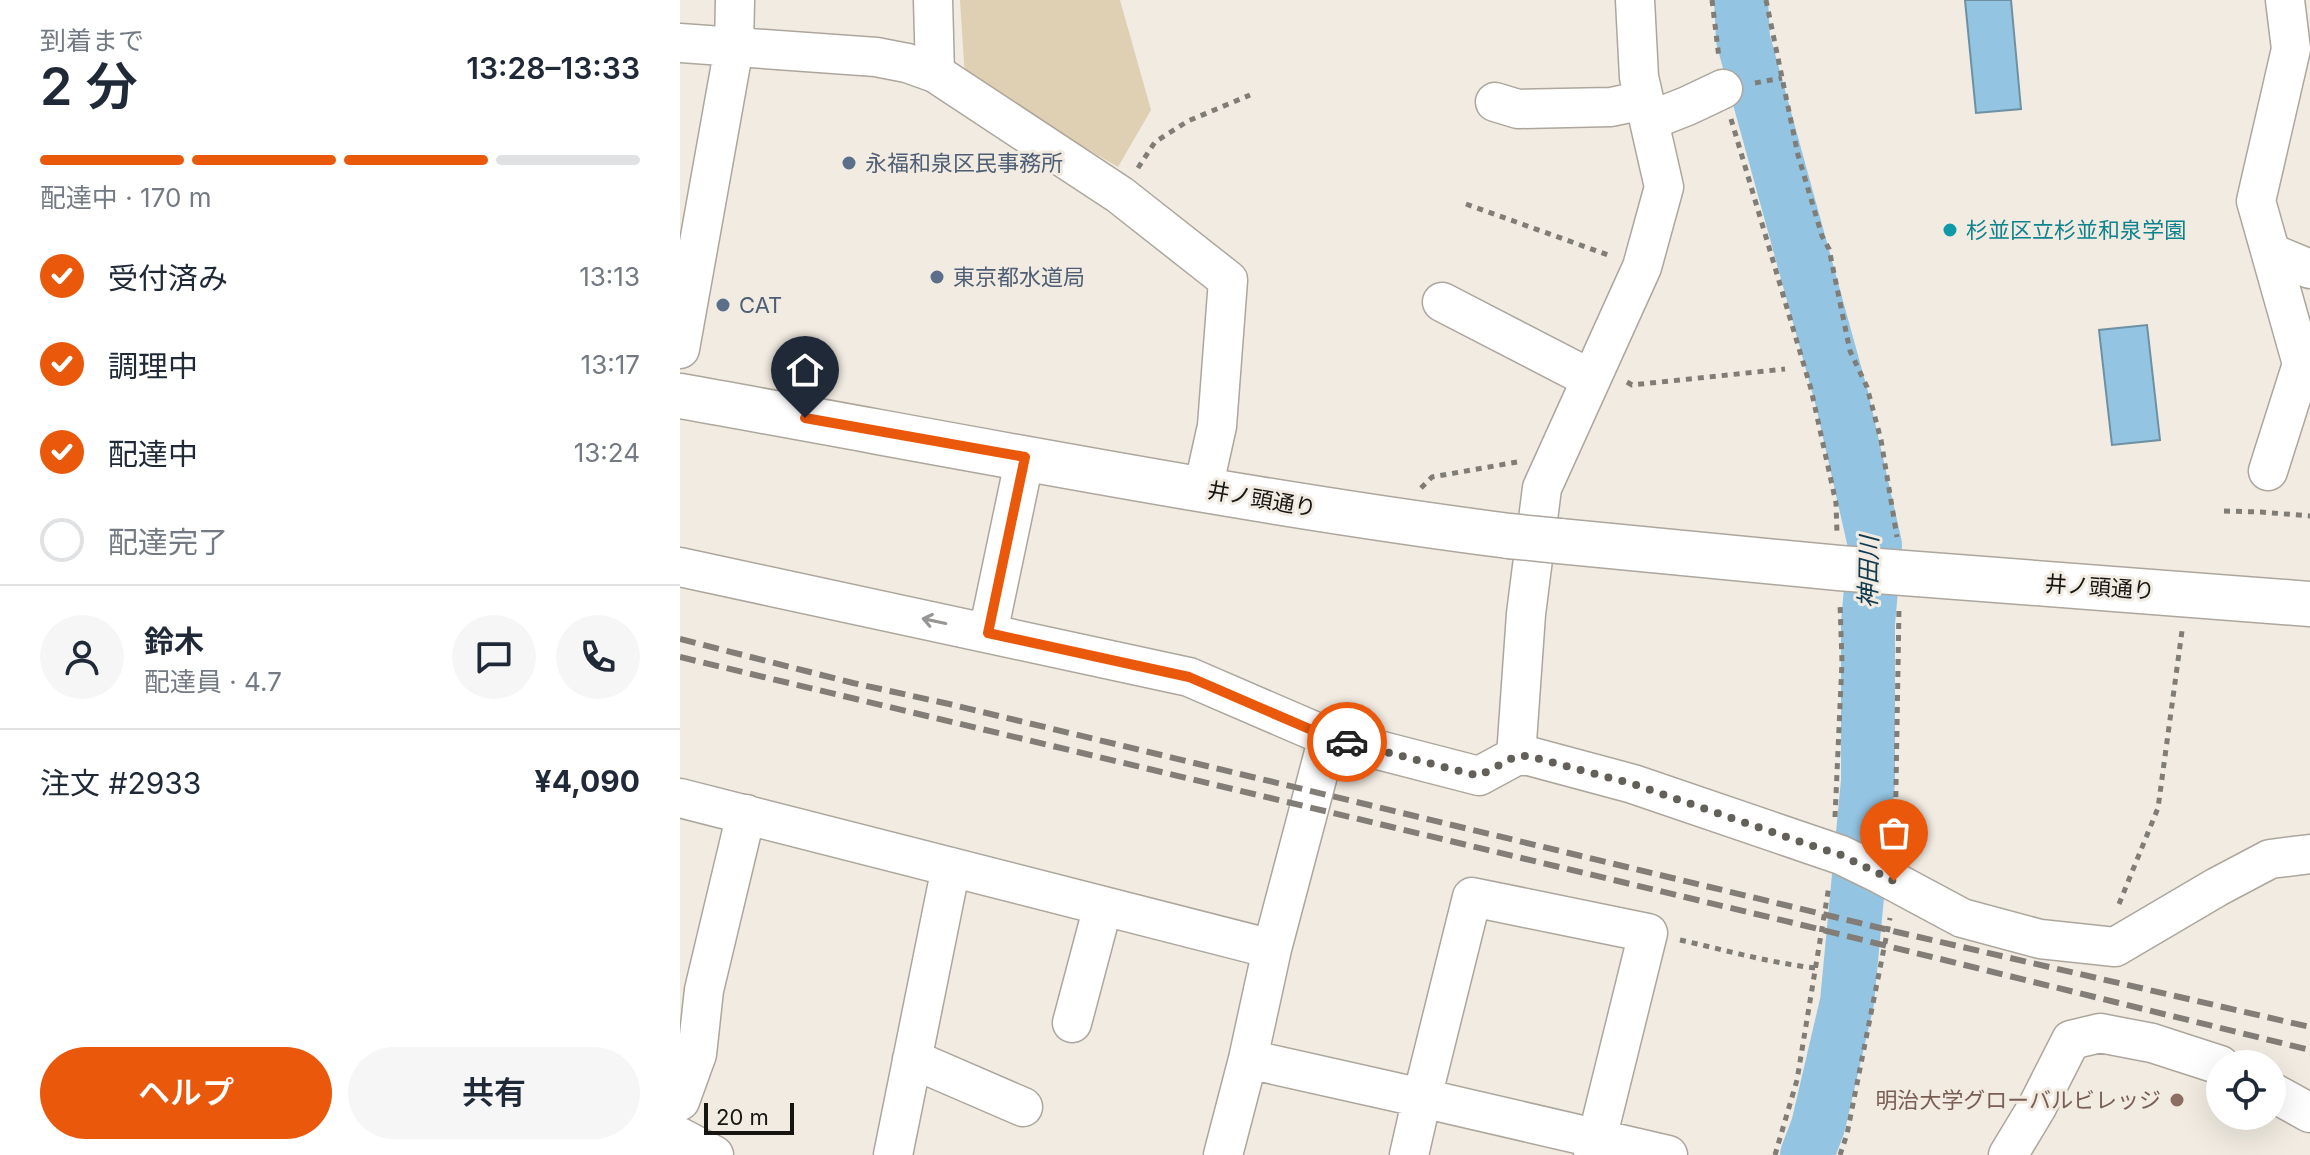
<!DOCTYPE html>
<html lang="ja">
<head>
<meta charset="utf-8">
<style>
  body { margin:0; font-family:Inter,"Noto Sans JP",sans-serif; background:#f6f6f7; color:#1f2937; height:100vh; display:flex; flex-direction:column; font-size:30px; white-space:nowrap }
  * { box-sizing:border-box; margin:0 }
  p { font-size:26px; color:#747a83 }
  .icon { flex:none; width:44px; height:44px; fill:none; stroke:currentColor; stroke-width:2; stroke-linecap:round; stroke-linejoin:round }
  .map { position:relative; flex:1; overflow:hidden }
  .panel { display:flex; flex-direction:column; background:#fff; width:680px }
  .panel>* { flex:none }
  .buttons { position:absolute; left:1526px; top:1050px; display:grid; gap:16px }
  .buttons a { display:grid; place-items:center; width:80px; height:80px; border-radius:50%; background:#fff; box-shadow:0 8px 32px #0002; font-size:40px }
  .scale { position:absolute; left:24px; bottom:20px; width:90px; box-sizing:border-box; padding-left:8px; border:4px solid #171511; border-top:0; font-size:22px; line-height:28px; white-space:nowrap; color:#171511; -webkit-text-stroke:6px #f1ebe1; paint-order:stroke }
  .pin { position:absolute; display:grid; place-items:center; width:68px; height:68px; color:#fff; margin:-82px -34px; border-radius:50% 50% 50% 0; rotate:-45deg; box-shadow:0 0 8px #0007 }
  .pin .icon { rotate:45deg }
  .courier { position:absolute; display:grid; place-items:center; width:80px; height:80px; margin:-40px; border:6px solid #ea580c; border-radius:50%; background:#fff; color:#222; box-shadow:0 2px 10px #0007 }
  .headline em { font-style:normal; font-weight:600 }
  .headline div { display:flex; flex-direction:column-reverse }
  .headline { display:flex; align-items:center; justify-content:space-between; height:136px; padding:0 40px }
  h1 { font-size:52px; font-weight:600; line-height:60px }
  .bar { display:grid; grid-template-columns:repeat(4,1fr); gap:12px 8px; align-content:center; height:96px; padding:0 40px }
  .bar i { height:10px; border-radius:6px; background:#e0e1e3 }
  .bar .on { background:#ea580c }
  .bar p { grid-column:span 4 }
  .line { display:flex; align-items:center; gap:20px; padding:0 40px; border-top:2px solid #e0e1e3 }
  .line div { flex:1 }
  .round { display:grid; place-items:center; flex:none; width:84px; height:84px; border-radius:42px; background:#f6f6f7 }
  ol { padding:0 40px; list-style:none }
  li { display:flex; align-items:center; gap:24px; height:88px }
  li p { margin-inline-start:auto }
  li .icon { padding:8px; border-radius:50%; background:#ea580c; color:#fff; stroke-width:4 }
  li:last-child { color:#747a83 }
  li i { width:44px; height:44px; border:4px solid #e0e1e3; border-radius:50% }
  .cta { display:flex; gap:16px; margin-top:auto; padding:16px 40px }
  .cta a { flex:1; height:92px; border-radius:48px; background:#ea580c; color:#fff; font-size:32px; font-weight:600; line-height:92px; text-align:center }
  .cta a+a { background:#f6f6f7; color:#1f2937 }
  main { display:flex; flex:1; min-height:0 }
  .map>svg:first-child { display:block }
  .green { fill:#dfcfb3 }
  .water { fill:#93c4e2; stroke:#6e90a3; stroke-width:2 }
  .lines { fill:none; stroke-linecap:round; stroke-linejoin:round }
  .river { stroke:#93c4e2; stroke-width:54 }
  .minor-casing { stroke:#aca69d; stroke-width:41 }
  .major-casing { stroke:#aca69d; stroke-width:47 }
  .path { stroke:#807c76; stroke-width:5; stroke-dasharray:6 6; stroke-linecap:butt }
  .minor { stroke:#fff; stroke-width:38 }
  .major { stroke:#fff; stroke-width:44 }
  .rail { stroke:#827e77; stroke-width:6; stroke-dasharray:16 8; stroke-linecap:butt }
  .major-bridge-casing { stroke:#aca69d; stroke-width:47; stroke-linecap:butt }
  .major-bridge { stroke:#fff; stroke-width:44 }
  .oneway { stroke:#979694 }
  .done { stroke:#63605a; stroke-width:8; stroke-dasharray:0 14.4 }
  .route { stroke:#ea580c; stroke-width:10 }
  .service-dot { fill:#5c6f8a; stroke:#f1ebe1; stroke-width:3 }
  .culture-dot { fill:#0f9aa8; stroke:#f1ebe1; stroke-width:3 }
  .education-dot { fill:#8d6e63; stroke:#f1ebe1; stroke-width:3 }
  .labels { text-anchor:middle; stroke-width:6; stroke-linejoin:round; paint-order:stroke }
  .service-label { font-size:22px; fill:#4e5e75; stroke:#f1ebe1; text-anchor:start }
  .culture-label { font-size:22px; fill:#0d838f; stroke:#f1ebe1; text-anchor:start }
  .street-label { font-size:22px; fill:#171511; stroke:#f1ebe1 }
  .education-label { font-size:22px; fill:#785e54; stroke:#f1ebe1; text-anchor:end }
  .water-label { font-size:24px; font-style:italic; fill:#113a4f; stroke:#f1ebe1 }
</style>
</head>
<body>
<main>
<section class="panel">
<div class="headline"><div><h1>2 分</h1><p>到着まで</p></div><em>13:28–13:33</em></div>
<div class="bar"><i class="on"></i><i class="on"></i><i class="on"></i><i></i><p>配達中 · 170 m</p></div>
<ol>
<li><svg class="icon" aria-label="check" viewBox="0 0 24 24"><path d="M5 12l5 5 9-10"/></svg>受付済み<p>13:13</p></li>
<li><svg class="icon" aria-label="check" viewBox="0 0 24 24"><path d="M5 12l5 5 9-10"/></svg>調理中<p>13:17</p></li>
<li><svg class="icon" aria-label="check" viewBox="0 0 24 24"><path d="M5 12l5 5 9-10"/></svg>配達中<p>13:24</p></li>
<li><i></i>配達完了</li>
</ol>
<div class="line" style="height:144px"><a class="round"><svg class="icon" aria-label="person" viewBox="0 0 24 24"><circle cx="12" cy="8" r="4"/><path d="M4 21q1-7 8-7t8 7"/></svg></a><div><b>鈴木</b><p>配達員 · 4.7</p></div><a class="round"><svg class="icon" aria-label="chat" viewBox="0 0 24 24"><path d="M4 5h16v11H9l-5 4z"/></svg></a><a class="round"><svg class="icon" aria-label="phone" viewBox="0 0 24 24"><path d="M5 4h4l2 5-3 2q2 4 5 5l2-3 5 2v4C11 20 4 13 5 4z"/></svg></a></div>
<div class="line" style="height:104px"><div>注文 #2933</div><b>¥4,090</b></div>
<div class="cta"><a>ヘルプ</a><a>共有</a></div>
</section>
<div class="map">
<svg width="1630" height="1155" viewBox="0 0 1630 1155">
  <rect width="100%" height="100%" fill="#f1ebe1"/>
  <!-- green -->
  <path class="green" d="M 280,0 L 440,0 L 471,110 L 438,167 L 285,78 Z"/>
  <!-- water -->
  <path class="water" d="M 1285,0 L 1331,0 L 1341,109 L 1296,113 Z
    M 1467,325 L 1480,440 L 1432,445 L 1419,330 Z"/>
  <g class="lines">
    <!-- river -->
    <path class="river" d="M 1061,0 L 1063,39 L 1162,399 L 1195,545 L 1188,623 L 1188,781 L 1167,1002 L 1138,1126 L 1127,1155"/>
    <defs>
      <path id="minor" d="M 253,0 L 255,73
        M 0,43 L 196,57 L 227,63 L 255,73 L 440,195 L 548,280 L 537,426 L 523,489
        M 815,102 L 838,109 L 931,107 L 964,100
        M 969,121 L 1007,106 L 1043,89
        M 1591,253 L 1630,269
        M 762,302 L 911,379
        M 0,349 L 54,47 L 55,0
        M 1588,471 L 1622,364 L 1576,201 L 1611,49 L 1605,0
        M 0,567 L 509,677 L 648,737 L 799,776 L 836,756 L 849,756 L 953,784 L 1161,855 L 1200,874 L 1282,918 L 1360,939 L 1435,947 L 1537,887 L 1590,859 L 1630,854
        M 308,633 L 345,457
        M 836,756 L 846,614 L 862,488 L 962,267 L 984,187 L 959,77 L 955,0
        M 0,798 L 592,949
        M 392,1023 L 423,906
        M 232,1059 L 343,1107
        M 568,1059 L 742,1098 L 792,897 L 968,933 L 913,1155
        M 1592,1092 L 1630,1113
        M 0,1101 L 17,1054 L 24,990 L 66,814
        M 0,1137 L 34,1155
        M 213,1155 L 271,867
        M 543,1155 L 568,1059 L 592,949 L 648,737
        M 729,1155 L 742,1098 L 988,1155
        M 1328,1155 L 1357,1107 L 1391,1040 L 1420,1033 L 1472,1043 L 1540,1065"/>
      <path id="major" d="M 0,396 C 276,445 551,500 829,536
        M 879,541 L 1159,568 L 1630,604"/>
    </defs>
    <!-- minor casing -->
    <use href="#minor" class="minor-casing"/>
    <!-- major casing -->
    <use href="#major" class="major-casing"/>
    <!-- path -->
    <path class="path" d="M 1032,0 L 1039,58
      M 1086,0 L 1118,155 L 1142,236 L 1149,249 L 1170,351 L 1187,387 L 1201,440 L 1217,537
      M 1075,83 L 1102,78
      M 1051,119 L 1131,389 L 1156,503 L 1157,534
      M 458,168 L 475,142 L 508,121 L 570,95
      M 786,204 L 931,256
      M 947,382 L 952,385 L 1105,369
      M 741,488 L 752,477 L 837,462
      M 1544,511 L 1581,512 L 1630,516
      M 1155,817 L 1162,662 L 1160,604
      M 1215,845 L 1219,607
      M 1439,904 L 1478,808 L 1502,631
      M 1000,940 C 1045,950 1090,963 1136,968
      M 1095,1155 L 1117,1080 L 1149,886
      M 1160,1155 L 1167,1134 L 1210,918"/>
    <!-- minor -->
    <use href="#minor" class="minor"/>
    <!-- major -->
    <use href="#major" class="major"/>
    <!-- rail -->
    <path class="rail" d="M 0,639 L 173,683 L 269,704 L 1217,932 L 1630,1027
      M 0,657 L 1122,925 L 1630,1050"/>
    <defs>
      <path id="major-bridge" d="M 829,536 L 879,541"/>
    </defs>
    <!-- major-bridge casing -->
    <use href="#major-bridge" class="major-bridge-casing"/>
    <!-- major-bridge -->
    <use href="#major-bridge" class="major-bridge"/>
  </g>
  <!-- one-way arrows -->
  <defs><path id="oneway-shaft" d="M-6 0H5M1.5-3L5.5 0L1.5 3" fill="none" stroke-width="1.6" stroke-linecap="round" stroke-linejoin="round" transform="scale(2)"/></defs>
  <use class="oneway" href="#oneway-shaft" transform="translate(254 621) rotate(-168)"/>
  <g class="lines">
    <!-- done -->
    <path class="done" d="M 667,742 L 799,776 L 836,756 L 849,756 L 953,784 L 1124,843 L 1161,855 L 1214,881"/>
    <!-- route -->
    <path class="route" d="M 125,418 L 345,457 L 308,633 L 509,677 L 648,737 L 667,742"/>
  </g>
  <!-- markers -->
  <g class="service-dot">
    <circle cx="169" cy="163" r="8"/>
    <circle cx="257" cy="277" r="8"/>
    <circle cx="43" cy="305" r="8"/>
  </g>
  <circle class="culture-dot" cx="1270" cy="230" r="8"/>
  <circle class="education-dot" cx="1497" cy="1100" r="8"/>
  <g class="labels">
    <!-- service labels -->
    <g class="service-label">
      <text x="185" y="171">永福和泉区民事務所</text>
      <text x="273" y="285">東京都水道局</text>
      <text x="59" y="313">CAT</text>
    </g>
    <!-- culture labels -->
    <g class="culture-label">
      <text x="1286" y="238">杉並区立杉並和泉学園</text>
    </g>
    <!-- street labels -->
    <g class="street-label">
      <text transform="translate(582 499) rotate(10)" y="8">井ノ頭通り</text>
      <text transform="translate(1420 587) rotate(4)" y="8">井ノ頭通り</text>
    </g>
    <!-- education labels -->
    <g class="education-label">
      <text x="1481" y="1108">明治大学グローバルビレッジ</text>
    </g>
    <!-- water labels -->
    <g class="water-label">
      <text transform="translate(1189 572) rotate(-89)" y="8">神田川</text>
    </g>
  </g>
</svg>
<div class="buttons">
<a><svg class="icon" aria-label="locate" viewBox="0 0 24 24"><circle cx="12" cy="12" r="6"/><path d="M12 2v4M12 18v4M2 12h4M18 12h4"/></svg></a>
</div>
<div class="scale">20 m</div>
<div class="pin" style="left:1214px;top:881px;background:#ea580c"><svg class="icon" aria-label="bag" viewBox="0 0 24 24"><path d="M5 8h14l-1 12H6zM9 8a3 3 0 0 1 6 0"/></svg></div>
<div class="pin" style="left:125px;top:418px;background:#1f2937"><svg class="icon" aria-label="home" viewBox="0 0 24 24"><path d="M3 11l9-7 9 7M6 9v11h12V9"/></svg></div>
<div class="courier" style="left:667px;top:742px"><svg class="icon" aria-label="car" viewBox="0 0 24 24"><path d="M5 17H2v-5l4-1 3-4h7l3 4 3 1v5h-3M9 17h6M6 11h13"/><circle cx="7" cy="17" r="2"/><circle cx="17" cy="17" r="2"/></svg></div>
</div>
</main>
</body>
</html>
